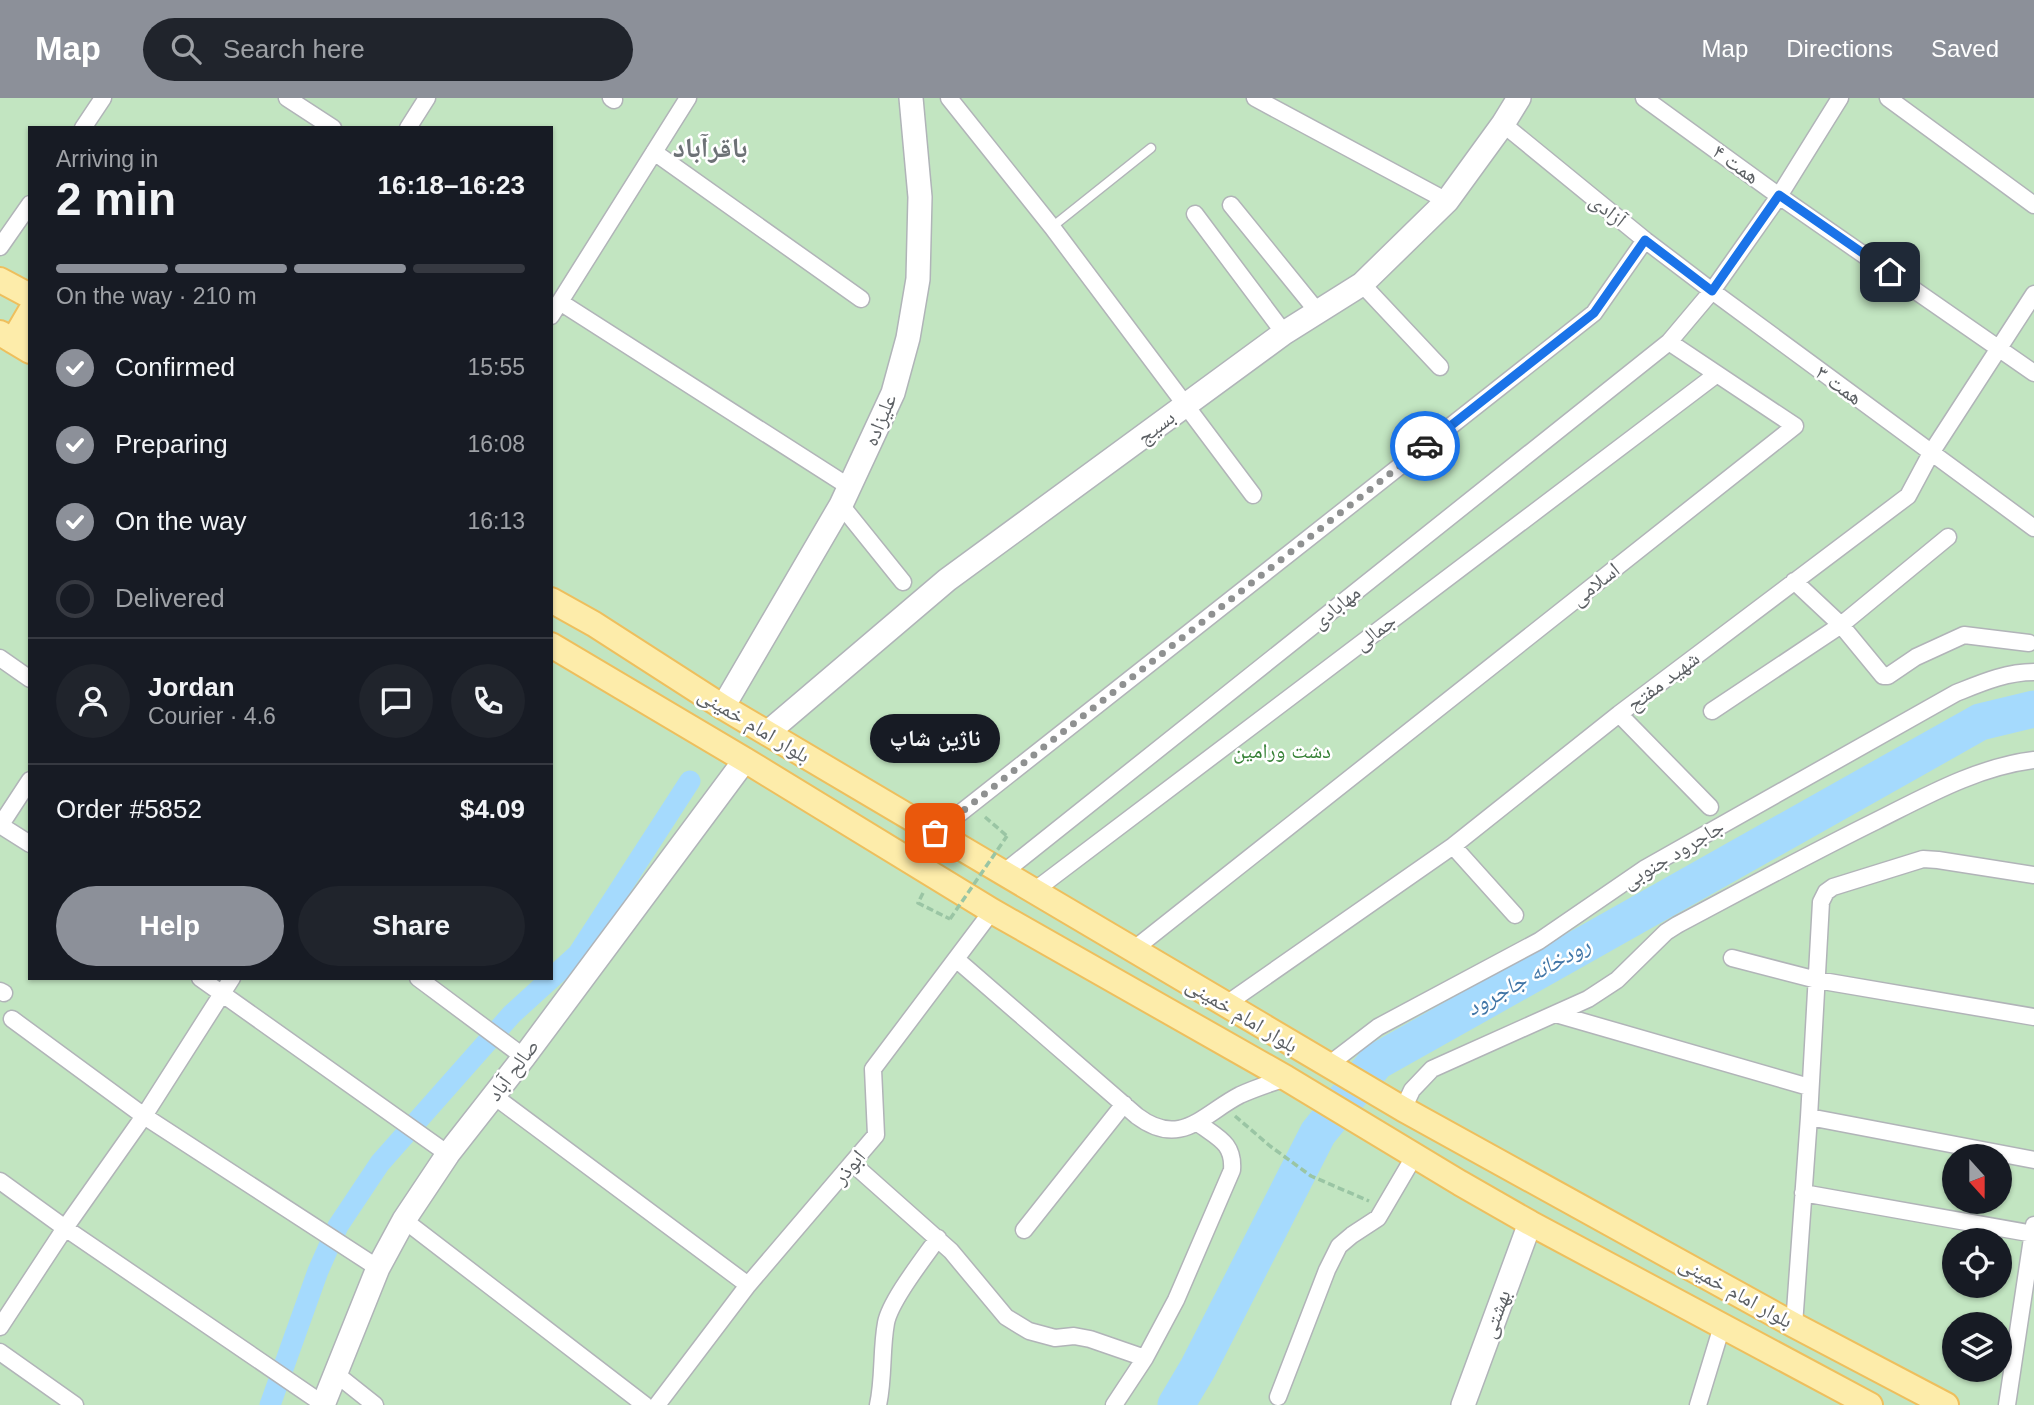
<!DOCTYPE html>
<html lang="en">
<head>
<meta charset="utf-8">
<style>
  body { margin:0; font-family:Arial,"Noto Naskh Arabic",sans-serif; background:#20242c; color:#f1f3f6; height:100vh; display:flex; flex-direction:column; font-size:26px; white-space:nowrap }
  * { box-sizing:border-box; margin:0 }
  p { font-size:23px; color:#9ea1a6 }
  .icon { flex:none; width:38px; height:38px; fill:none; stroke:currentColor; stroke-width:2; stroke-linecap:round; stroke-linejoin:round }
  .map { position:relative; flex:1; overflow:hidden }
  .details { position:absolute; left:28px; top:28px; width:525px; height:854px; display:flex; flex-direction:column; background:#171b24; border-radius:0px; box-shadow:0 2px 5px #0004 }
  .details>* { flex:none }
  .needle { width:46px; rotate:159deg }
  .fabs { position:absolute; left:1942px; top:1046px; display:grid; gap:14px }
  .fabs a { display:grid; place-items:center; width:70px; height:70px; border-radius:50%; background:#171b24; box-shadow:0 2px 5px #0004; font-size:35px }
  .pin { position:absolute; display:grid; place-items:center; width:60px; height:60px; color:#fff; margin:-30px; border-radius:14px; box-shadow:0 4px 10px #0006 }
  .courier { position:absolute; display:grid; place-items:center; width:70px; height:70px; margin:-35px; border:5px solid #1a73e8; border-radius:50%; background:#fff; color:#222; box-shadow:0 2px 9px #0007 }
  .bubble { position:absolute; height:49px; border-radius:24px; background:#171b24; box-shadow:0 2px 5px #0004; font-size:23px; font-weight:700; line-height:49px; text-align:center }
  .head em { font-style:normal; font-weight:700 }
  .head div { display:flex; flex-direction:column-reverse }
  .head { display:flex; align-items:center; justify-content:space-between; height:119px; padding:0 28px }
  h1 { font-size:46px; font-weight:700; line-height:52px }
  .bar { display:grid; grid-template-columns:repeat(4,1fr); gap:10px 7px; align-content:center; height:84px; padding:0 28px }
  .bar i { height:9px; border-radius:5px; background:#363941 }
  .bar .active { background:#8c9099 }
  .bar p { grid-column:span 4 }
  .line { display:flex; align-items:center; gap:18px; padding:0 28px; border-top:2px solid #363941 }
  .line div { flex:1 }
  .round { display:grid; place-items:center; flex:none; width:74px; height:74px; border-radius:37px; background:#20242c }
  ol { padding:0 28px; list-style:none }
  li { display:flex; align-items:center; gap:21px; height:77px }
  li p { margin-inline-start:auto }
  li .icon { padding:7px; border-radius:50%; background:#8c9099; color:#fff; stroke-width:4 }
  li:last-child { color:#9ea1a6 }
  li i { width:38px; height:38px; border:4px solid #363941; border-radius:50% }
  .action { display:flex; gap:14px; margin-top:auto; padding:14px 28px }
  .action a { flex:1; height:80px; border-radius:42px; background:#8c9099; color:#fff; font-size:28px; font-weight:700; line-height:80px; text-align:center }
  .action a+a { background:#20242c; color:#f1f3f6 }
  header { display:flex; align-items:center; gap:42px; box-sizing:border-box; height:98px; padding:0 35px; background:#8c9099; color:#fff }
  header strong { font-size:33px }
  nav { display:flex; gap:38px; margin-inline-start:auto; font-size:24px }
  .search { width:490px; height:63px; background:#20242c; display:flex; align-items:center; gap:18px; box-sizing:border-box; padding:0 24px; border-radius:38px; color:#9ea1a6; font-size:26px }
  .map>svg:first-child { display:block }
  .green { fill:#c2e5c1; fill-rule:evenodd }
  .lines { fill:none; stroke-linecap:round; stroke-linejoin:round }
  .canal { stroke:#a5dafd; stroke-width:21 }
  .river { stroke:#a5dafd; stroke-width:37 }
  .lane-casing { stroke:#b1b4b8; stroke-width:11 }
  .street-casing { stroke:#b1b4b8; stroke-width:19 }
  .secondary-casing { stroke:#b0b4b8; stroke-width:26 }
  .primary-casing { stroke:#eebf5d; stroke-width:28 }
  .path { stroke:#9ac5a4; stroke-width:3.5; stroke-dasharray:7 3.5; stroke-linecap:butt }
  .lane { stroke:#fff; stroke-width:8 }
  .street { stroke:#fff; stroke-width:16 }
  .secondary { stroke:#fff; stroke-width:23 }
  .primary { stroke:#fdecaa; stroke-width:24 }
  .path-bridge { stroke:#9ac5a4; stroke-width:3.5; stroke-dasharray:7 3.5; stroke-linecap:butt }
  .done { stroke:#8f9191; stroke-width:7; stroke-dasharray:0 12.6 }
  .route { stroke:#1a73e8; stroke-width:9 }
  .labels { text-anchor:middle; stroke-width:5; stroke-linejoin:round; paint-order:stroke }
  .street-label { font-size:21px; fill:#5c6064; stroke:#fff }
  .park-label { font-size:21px; fill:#368136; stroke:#fff }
  .water-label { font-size:23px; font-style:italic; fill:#4075a6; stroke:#fff }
  .district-label { font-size:28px; font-weight:bold; fill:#6d7276; stroke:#fff }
</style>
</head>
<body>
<header>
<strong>Map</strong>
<div class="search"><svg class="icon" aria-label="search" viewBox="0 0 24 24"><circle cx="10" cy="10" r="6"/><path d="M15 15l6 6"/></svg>Search here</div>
<nav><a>Map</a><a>Directions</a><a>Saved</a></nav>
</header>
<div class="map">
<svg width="2034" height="1307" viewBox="0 0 2034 1307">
  <rect width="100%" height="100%" fill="#eeebe4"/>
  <!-- green -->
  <path class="green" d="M 0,0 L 2034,0 L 2034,1307 L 0,1307 ZM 30,30 L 551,30 L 551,880 L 30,880 ZM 1955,1059 L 2000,1059 L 2000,1104 L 1955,1104 ZM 1955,1143 L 2000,1143 L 2000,1188 L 1955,1188 ZM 1955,1227 L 2000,1227 L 2000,1272 L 1955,1272 Z"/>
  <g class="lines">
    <!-- canal -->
    <path class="canal" d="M 270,1307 L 318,1173 L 338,1128 L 380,1065 L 512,916 L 578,856 L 690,683"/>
    <!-- river -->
    <path class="river" d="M 1176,1307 L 1198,1270 L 1318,1035 L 1376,964 L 1980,624 L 2034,611"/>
    <defs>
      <path id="lane" d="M 1052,129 L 1151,50"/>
      <path id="street" d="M 287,0 L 333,30
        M 611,0 L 614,2
        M 949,0 L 1052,129 L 1253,397
        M 1255,0 L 1447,103
        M 1644,0 L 1779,98 L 2034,275
        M 1888,0 L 2034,107
        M 83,30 L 103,0
        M 408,30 L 427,0
        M 654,54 L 861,201
        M 1231,107 L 1317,213
        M 1195,116 L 1284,235
        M 1645,142 L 1712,193 L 2034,430
        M 0,149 L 30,106
        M 1362,186 L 1440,269
        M 560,204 L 851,390
        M 551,218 L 688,0
        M 841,407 L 903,484
        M 1794,483 L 1841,527 L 1883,578 L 1888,578 L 1916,559 L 1964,537 L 2029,545
        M 0,560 L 30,581
        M 1712,613 L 1841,527 L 1948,439
        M 1619,616 L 1710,709
        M 0,727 L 30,746
        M 0,728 L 30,682
        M 935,735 L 1594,215 L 1645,142 L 1503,26
        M 1453,748 L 1515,817
        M 1003,775 L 1669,244
        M 1034,793 L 1717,276
        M 1133,852 L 1795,328 L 1669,244 L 1712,193 L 1779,98 L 1840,0
        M 1732,860 L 1817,882 L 2034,919
        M 956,861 L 1137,1018 C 1181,1051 1203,1016 1240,997 C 1255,990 1271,985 1286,980
        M 200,880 L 448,1056
        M 418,880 L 524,959
        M 0,893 L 4,895
        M 1225,907 L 1453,748 L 1619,616 L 1908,398 L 1931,355 L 2034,196
        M 1556,916 L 1809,989
        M 12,921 L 144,1018 L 378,1170
        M 1327,968 L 1378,929 L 1539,843 L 1644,771 L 1956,595 C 1981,585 2006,574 2034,574
        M 494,998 L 748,1187
        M 1403,1011 L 1412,992 L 1432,971 L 1588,901 L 1617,882 L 1666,834 L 1677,827 C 1743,792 1809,756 1876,723 C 1926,698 1977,669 2034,662
        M 1809,1019 L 2034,1062
        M 852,1065 L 951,1153 L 1006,1219 L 1029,1233 L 1055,1240 L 1074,1238 L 1090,1241 L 1145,1260
        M 0,1083 L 65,1130 L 323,1306
        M 1803,1095 L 2034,1136
        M 404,1122 L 645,1307
        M 1024,1132 L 1124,1006
        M 1794,1227 L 1809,1019 L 1821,804 L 1826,794 L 1833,789 L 1923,761 L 1938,762 L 2034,777
        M 0,1229 L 65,1130 L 144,1018 L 232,880
        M 0,1254 L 75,1307
        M 336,1276 L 375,1307
        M 1278,1299 L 1327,1172 L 1339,1148 L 1352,1137 L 1378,1120 L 1415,1057
        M 657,1307 L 748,1187 L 876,1037 L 873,971 L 992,813
        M 878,1307 C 884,1280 881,1252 886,1225 C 890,1203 924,1160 938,1140
        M 1114,1307 L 1145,1260 L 1176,1202 L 1232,1072 C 1234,1045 1218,1040 1198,1025
        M 1698,1307 L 1722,1228
        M 2007,1307 L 2034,1127"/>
      <path id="secondary" d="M 723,609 L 841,407 L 893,295 L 908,240 L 918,181 L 920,99 L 911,0
        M 767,635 L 947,482 L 1284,235 L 1362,186 L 1447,103 L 1503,26 L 1519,0
        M 323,1307 L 378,1170 L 404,1122 L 448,1056 L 524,959 L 745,662
        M 1463,1307 L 1530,1125"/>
      <path id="primary" d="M 0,182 L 30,198
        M 0,235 L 30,253
        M 13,243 L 30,214
        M 551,502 L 594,526 L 723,609 L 1403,1011 L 1794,1227 L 1946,1307
        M 551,547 L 745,662 L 992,813 L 1286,980 L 1460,1085 L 1530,1125 L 1870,1307"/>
    </defs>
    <!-- lane casing -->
    <use href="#lane" class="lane-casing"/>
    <!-- street casing -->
    <use href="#street" class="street-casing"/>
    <!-- secondary casing -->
    <use href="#secondary" class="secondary-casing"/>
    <!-- primary casing -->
    <use href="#primary" class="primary-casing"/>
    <!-- path -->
    <path class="path" d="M 985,719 L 1007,738
      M 923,795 L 918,805 L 950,821
      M 1235,1018 L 1270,1048 L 1311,1078 L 1369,1103"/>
    <!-- lane -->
    <use href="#lane" class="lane"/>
    <!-- street -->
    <use href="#street" class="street"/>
    <!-- secondary -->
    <use href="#secondary" class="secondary"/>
    <!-- primary -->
    <use href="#primary" class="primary"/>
    <!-- path-bridge -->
    <path class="path-bridge" d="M 950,821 L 1007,738"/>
  </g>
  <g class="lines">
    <!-- done -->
    <path class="done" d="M 935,735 L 1425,348"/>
    <!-- route -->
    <path class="route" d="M 1425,348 L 1594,215 L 1645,142 L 1712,193 L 1779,97 L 1890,174"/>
  </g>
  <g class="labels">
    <!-- street labels -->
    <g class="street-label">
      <text transform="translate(1736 66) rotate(36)" y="7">همت ۴</text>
      <text transform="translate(1608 112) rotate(39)" y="7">آزادی</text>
      <text transform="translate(1839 287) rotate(36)" y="7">همت ۳</text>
      <text transform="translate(880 322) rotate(-67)" y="7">علیزاده</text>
      <text transform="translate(1156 329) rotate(-38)" y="7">بسیج</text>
      <text transform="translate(1595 486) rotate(-38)" y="7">اسلامی</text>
      <text transform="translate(1336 509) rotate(-39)" y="7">مهابادی</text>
      <text transform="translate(1375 534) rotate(-37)" y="7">جمالی</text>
      <text transform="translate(1663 583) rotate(-37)" y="7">شهید مفتح</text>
      <text transform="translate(754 627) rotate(31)" y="7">بلوار امام خمینی</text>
      <text transform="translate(1673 756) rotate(-31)" y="7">جاجرود جنوبی</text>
      <text transform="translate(1242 917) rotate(31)" y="7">بلوار امام خمینی</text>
      <text transform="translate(513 972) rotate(-53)" y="7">صالح آباد</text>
      <text transform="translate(849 1069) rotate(-50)" y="7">ابوذر</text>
      <text transform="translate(1736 1194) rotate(29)" y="7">بلوار امام خمینی</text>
      <text transform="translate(1496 1216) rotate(-70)" y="7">بهشتی</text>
    </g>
    <!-- park labels -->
    <g class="park-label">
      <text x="1282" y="660">دشت ورامین</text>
    </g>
    <!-- water labels -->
    <g class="water-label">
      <text transform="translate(1528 878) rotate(-29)" y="8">رودخانه جاجرود</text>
    </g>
    <!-- district labels -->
    <g class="district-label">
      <text x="710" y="59">باقرآباد</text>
    </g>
  </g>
</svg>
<div class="fabs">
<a><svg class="needle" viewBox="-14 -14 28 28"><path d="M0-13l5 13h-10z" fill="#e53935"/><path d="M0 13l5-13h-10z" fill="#9ea1a6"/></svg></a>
<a><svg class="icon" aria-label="locate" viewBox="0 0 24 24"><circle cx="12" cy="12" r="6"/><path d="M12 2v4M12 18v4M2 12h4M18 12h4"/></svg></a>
<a><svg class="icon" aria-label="layers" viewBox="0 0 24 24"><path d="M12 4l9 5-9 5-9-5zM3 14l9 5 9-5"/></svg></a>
</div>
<div class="pin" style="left:935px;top:735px;background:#ea580c"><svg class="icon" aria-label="bag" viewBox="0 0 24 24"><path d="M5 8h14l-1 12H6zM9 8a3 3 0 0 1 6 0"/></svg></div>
<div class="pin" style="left:1890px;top:174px;background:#1f2937"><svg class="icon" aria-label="home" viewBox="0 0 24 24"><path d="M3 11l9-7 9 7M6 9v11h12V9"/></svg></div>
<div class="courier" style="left:1425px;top:348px"><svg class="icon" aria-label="car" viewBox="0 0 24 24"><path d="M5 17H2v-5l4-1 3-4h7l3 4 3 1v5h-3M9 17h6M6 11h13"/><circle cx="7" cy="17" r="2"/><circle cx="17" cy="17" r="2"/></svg></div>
<div class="bubble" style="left:870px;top:616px;width:130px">ناژین شاپ</div>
<section class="details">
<div class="head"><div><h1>2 min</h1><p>Arriving in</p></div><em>16:18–16:23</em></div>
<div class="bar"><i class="active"></i><i class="active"></i><i class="active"></i><i></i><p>On the way · 210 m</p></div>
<ol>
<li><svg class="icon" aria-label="check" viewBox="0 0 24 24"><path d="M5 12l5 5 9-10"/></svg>Confirmed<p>15:55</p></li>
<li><svg class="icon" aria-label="check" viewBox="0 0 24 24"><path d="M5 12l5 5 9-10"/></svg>Preparing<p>16:08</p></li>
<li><svg class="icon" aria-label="check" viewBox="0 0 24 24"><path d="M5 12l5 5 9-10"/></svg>On the way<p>16:13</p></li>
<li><i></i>Delivered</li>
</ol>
<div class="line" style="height:126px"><a class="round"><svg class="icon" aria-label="person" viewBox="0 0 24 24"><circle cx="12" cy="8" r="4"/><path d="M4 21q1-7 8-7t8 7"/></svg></a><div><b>Jordan</b><p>Courier · 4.6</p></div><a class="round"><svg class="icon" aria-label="chat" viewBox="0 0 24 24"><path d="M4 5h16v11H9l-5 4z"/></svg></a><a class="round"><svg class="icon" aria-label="phone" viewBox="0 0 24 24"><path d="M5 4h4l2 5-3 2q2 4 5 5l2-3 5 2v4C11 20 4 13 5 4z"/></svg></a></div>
<div class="line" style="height:91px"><div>Order #5852</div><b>$4.09</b></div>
<div class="action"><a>Help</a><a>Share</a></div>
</section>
</div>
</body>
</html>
